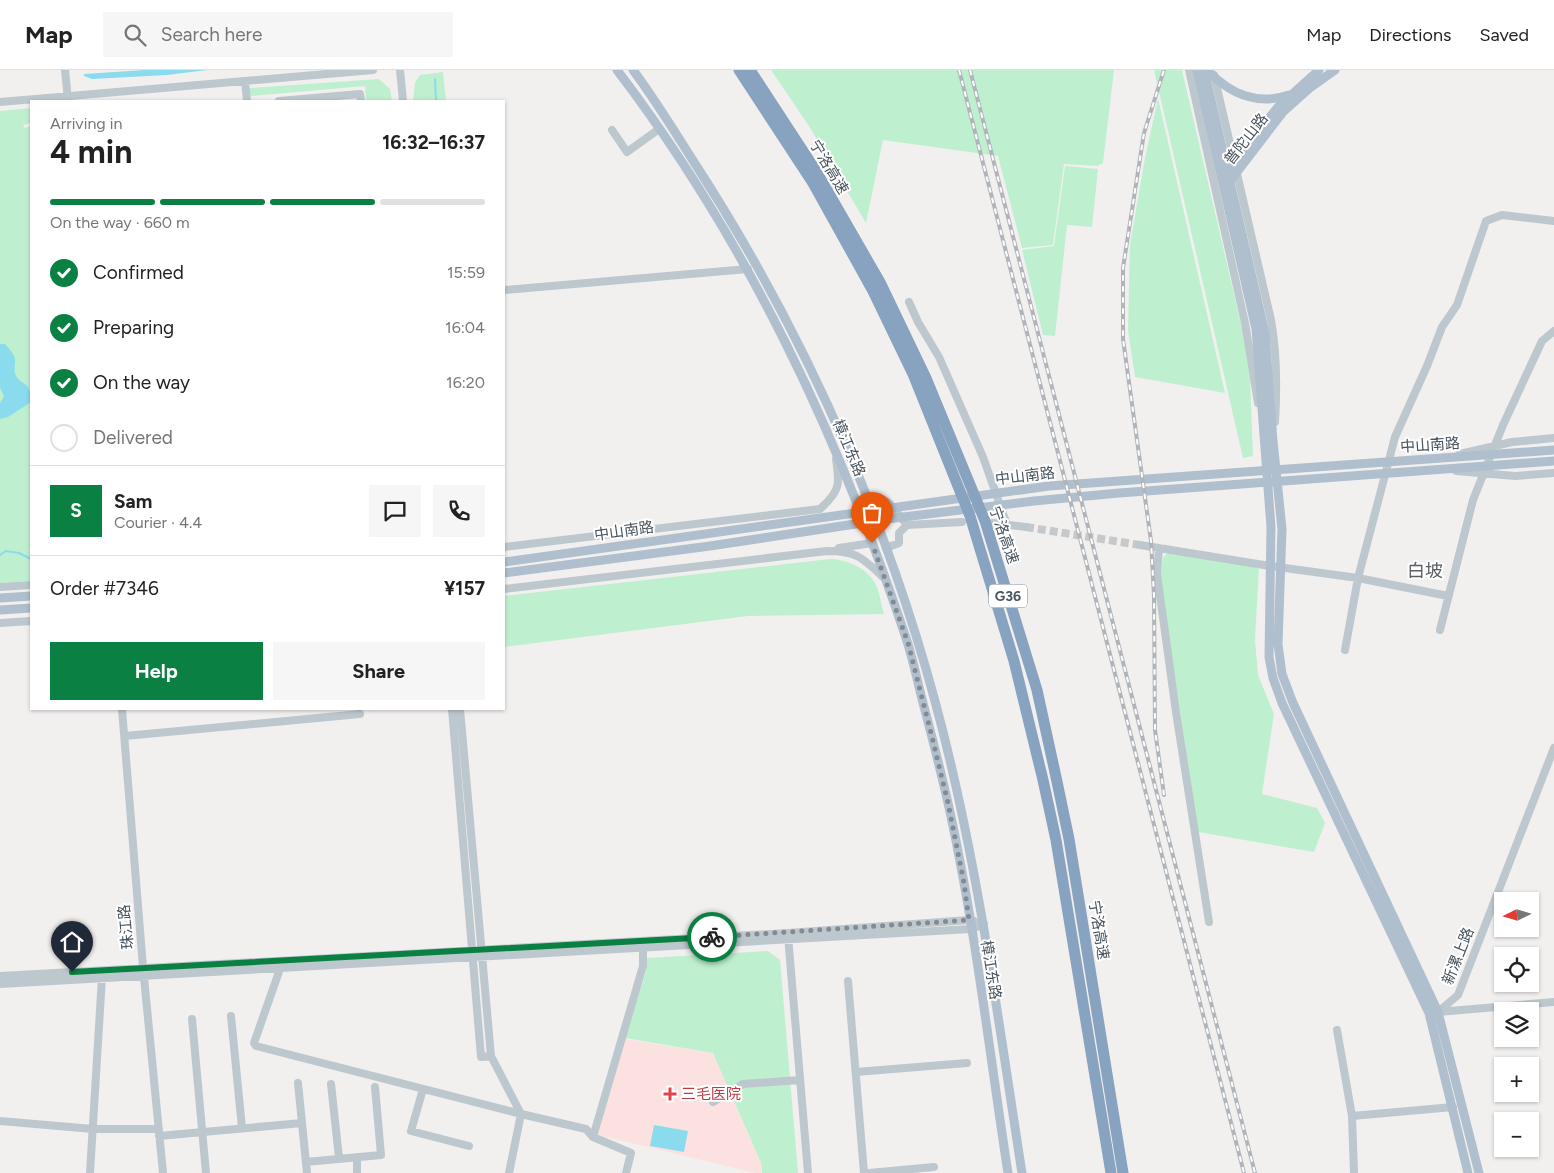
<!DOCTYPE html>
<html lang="en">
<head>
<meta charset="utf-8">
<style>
  body { margin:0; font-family:Figtree,"Noto Sans SC",sans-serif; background:#f6f6f6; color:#222; height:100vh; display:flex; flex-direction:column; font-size:19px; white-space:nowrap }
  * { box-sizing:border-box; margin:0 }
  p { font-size:16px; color:#767676 }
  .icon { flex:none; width:28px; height:28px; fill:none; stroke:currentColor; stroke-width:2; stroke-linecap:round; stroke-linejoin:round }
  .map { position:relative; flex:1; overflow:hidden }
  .panel { position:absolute; left:30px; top:30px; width:475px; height:610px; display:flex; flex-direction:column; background:#fff; border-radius:0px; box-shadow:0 1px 4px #0004 }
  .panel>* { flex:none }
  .needle { width:32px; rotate:265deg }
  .controls { position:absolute; left:1494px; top:822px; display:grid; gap:10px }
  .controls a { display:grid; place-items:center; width:45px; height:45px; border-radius:0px; background:#fff; box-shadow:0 1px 4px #0004; font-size:25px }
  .pin { position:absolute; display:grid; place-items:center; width:42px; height:42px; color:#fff; margin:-51px -21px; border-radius:50% 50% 50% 0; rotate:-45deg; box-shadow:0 0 5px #0007 }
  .pin .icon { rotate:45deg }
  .courier { position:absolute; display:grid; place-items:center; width:50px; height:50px; margin:-25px; border:4px solid #0b8043; border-radius:50%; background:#fff; color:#222; box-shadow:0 1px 6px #0007 }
  .summary em { font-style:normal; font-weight:700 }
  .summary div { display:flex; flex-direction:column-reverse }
  .summary { display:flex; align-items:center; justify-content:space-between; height:85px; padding:0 20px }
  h1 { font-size:32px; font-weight:700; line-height:38px }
  .bar { display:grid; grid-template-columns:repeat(4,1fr); gap:8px 5px; align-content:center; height:60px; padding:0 20px }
  .bar i { height:6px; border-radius:4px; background:#e0e0e0 }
  .bar .active { background:#0b8043 }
  .bar p { grid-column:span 4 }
  .line { display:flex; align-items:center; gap:12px; padding:0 20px; border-top:1px solid #e0e0e0 }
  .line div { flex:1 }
  .round { display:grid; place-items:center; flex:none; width:52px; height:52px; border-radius:0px; background:#f6f6f6 }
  ol { padding:0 20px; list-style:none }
  li { display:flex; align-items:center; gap:15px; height:55px }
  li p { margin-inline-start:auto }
  li .icon { padding:5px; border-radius:50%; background:#0b8043; color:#fff; stroke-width:4 }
  li:last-child { color:#767676 }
  li i { width:28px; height:28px; border:2px solid #e0e0e0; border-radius:50% }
  .button { display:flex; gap:10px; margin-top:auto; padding:10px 20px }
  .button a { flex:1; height:58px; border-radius:0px; background:#0b8043; color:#fff; font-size:20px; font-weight:700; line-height:58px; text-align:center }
  .button a+a { background:#f6f6f6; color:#222 }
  header { display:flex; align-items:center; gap:30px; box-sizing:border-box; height:70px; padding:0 25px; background:#fff; border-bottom:1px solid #e0e0e0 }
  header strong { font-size:24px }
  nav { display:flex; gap:28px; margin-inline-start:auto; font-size:18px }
  .search { width:350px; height:45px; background:#f6f6f6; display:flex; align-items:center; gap:12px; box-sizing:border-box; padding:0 18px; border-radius:0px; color:#767676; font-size:19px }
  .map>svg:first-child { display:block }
  .medical { fill:#fbe2e0 }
  .green { fill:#bef0d0 }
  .water { fill:#8adbed }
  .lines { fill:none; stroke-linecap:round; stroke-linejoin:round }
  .stream { stroke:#8adbed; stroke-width:2 }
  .minor-tunnel { stroke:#c7c8ca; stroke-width:8; stroke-dasharray:8 4; stroke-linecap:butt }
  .minor { stroke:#bdc7ce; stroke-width:8 }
  .major { stroke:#afbfce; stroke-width:9 }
  .highway { stroke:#87a3bf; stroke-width:11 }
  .rail-casing { stroke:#b1b5ba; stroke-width:4 }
  .rail { stroke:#fff; stroke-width:2; stroke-dasharray:5.5; stroke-linecap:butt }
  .done { stroke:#838a90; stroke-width:5; stroke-dasharray:0 9 }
  .route { stroke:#0b8043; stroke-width:6 }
  .health-dot { fill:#e0444e; stroke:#fff; stroke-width:2 }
  .labels { text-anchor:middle; stroke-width:4; stroke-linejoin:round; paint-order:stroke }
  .shield { fill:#fff; stroke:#7e878e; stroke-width:1 }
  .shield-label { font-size:14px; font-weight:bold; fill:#47535d }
  .street-label { font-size:15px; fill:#47535d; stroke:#fff }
  .health-label { font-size:15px; fill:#be3a42; stroke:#fff; text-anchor:start }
  .quarter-label { font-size:18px; fill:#5c6064; stroke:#fff }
</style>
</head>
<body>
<header>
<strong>Map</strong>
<div class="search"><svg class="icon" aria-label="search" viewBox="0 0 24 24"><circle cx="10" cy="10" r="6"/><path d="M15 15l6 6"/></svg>Search here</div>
<nav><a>Map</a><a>Directions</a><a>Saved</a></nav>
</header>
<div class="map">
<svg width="1554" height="1103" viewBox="0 0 1554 1103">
  <rect width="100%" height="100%" fill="#f2efef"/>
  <!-- medical -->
  <path class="medical" d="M 625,969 L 713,983 L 761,1094 L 761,1103 L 755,1103 L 598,1065 Z"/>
  <!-- green -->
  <path class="green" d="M 771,0 L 1114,0 L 1103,93 L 1097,96 L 1064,94 L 1053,175 L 1022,178 L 998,86 L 883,70 L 866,153 L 809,56 Z
    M 1154,0 L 1182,0 L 1242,259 L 1250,308 L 1253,386 L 1243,388 Z
    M 443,2 L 446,31 L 413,31 L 415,13 L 420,5 Z
    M 379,9 L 390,19 L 392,31 L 366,31 L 365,16 L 250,26 L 249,18 Z
    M 1158,28 L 1225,323 L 1135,307 L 1128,260 L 1130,175 L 1144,93 Z
    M 31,38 L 31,53 L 23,55 L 25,58 L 31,56 L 31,511 L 0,513 L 0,41 Z
    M 1065,96 L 1098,99 L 1092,157 L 1067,155 L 1055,266 L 1043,265 L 1022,180 L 1054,176 Z
    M 1168,482 L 1259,497 L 1255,570 L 1258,605 L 1274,644 L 1262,724 L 1317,738 L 1325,753 L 1314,782 L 1198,762 L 1160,507 L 1163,488 Z
    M 830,489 C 846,489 867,498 875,513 C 880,522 881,535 884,544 L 748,546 L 504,577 L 504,526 Z
    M 768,881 L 780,890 L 798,1103 L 762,1103 L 761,1093 L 713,983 L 625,968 L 646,902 L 647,888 Z"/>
  <!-- water -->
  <path class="water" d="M 145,0 L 207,0 L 167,5 L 92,9 L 84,6 L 84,4 Z
    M 0,274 L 5,274 C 9,279 15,284 15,291 C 15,294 14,299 15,303 C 19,317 31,308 31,332 L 8,347 L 0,349 L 0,333 L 4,326 L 0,318 Z
    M 654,1055 L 688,1061 L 684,1082 L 650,1076 Z"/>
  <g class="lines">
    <!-- stream -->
    <path class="stream" d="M 435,9 L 436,31
      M 0,485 L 6,481 L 19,483 L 31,489"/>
    <!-- minor-tunnel -->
    <path class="minor-tunnel" d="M 1026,457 L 1140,475"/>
    <!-- minor -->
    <path class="minor" d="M 65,0 L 68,30
      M 400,0 L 403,31
      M 1189,0 L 1245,253 L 1258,333
      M 1214,5 L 1271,250 C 1277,283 1277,319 1275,352
      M 245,11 L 247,31
      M 279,31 L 360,24 L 361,31
      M 0,32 L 373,0
      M 612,60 L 627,82 L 659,59
      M 504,220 L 748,199
      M 909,232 L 918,252 L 939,287 L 983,387 L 1007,455
      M 1460,384 L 1512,372 L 1554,368
      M 1456,401 L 1515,406 L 1554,403
      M 868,427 C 890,426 894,440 907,455 L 899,463 L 899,473 L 886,478
      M 993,453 L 1026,457
      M 907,455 L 962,452
      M 1140,475 L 1270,496 L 1358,508 L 1448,526
      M 504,477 L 820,439 C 840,421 840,415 836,389
      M 839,478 L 872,473
      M 1159,478 L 1157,504 L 1176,642 L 1209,852
      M 0,517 L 31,515
      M 504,519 L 827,481 C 857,481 863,488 884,508
      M 0,553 L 31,551
      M 1440,560 L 1473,430 L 1503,355 L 1542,271 L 1554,261
      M 1345,580 L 1358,508 L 1395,367 L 1427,296 L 1442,257 L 1457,235 L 1486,151 L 1502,145 L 1554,151
      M 122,639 L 143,897 L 163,1103
      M 452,639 L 481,987 L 491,986
      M 460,639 L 491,986 L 521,1044 L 509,1103
      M 125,666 L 360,644
      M 788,866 L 808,1103
      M 281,896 L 254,973 L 256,976 L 521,1044 L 586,1059 L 593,1067 L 631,1083 L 626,1103
      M 0,906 L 788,863 L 969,850 L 974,851
      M 848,911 L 864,1103
      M 0,914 C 324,893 648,880 971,859 L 984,854
      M 1438,942 L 1458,925 L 1554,678
      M 1438,942 L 1554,932
      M 231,946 L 242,1058
      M 192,949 L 206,1103
      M 1337,960 L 1352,1046 L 1354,1103
      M 856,1002 L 967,993
      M 298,1013 L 307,1103
      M 331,1014 L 339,1088
      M 423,1019 L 411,1061 L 469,1076
      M 713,1032 L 743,1014 L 800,1010
      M 1352,1046 L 1453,1037
      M 0,1051 L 93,1059 L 159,1059
      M 159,1066 L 302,1053
      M 593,1067 L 643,896 L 643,879
      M 306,1092 L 381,1085 L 375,1017
      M 90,1103 L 102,907
      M 357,1103 L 357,1087
      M 869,1103 L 934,1097"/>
    <!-- major -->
    <path class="major" d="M 617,0 C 748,172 839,366 907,571 C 913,590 917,609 922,629 C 931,663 940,698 948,733 C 975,854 989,980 1008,1103
      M 633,0 C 654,28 673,59 692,89 C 813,275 902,482 952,699 C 983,832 1001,968 1022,1103
      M 1197,0 L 1256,259 L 1271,457 L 1269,587 L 1273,608 L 1282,633 L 1429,943 L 1468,1103
      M 1204,0 L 1265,263 L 1273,371 L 1282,459 L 1278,574 L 1282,604 L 1293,633 L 1438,942 L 1479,1103
      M 1207,0 C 1230,24 1256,36 1289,25
      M 1226,101 L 1278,37 L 1319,0
      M 1227,111 L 1230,111 L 1283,42 L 1311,17 L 1335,0
      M 504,492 L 1049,416 L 1554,380
      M 504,503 L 710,476 L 895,448 L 1034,431 L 1119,423 L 1554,391
      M 0,528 L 31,526
      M 0,540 L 31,538"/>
    <!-- highway -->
    <path class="highway" d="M 739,0 L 813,113 L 873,221 L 913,304 L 970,446 L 1014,591 L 1043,710 L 1056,770 L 1111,1103
      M 750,0 L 816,101 L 881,214 L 926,308 L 985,451 L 1037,620 L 1056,707 L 1069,769 L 1123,1103"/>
    <defs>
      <path id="rail" d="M 959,0 L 1244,1103
        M 970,0 L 1255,1103
        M 1164,725 L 1155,660 L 1154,526 L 1151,471 L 1123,269 L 1123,198 L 1144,63 L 1164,0"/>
    </defs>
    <!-- rail casing -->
    <use href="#rail" class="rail-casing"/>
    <!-- rail -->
    <use href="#rail" class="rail"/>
  </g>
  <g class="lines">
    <!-- done -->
    <path class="done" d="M 712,867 L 969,850 L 964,813 L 948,733 L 931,663 L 908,573 L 872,473"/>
    <!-- route -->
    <path class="route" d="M 72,902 L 712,867"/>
  </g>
  <!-- markers -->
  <path class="health-dot" d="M667.5 1016.5h5v5h5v5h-5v5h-5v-5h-5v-5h5z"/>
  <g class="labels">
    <!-- shield labels -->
    <rect class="shield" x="989" y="514.5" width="38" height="23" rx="4"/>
    <g class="shield-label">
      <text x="1008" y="531">G36</text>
    </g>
    <!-- street labels -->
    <g class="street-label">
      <text transform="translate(1246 69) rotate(-52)" y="5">普陀山路</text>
      <text transform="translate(829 97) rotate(59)" y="5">宁洛高速</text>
      <text transform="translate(1430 375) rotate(-4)" y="5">中山南路</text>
      <text transform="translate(849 378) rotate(67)" y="5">樟江东路</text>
      <text transform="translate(1025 406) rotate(-7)" y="5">中山南路</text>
      <text transform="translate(624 461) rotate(-8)" y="5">中山南路</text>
      <text transform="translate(1004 465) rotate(71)" y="5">宁洛高速</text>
      <text transform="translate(126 857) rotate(-95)" y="5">珠江路</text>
      <text transform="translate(1099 860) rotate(81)" y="5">宁洛高速</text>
      <text transform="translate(1458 886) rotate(-68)" y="5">新漯上路</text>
      <text transform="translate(991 900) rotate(81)" y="5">樟江东路</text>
    </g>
    <!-- health labels -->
    <g class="health-label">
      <text x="681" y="1029">三毛医院</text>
    </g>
    <!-- quarter labels -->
    <g class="quarter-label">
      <text x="1425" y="507">白坡</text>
    </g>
  </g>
</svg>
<div class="controls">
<a><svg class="needle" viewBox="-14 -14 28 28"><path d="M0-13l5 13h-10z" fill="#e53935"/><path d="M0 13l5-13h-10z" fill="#767676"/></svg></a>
<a><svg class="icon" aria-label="locate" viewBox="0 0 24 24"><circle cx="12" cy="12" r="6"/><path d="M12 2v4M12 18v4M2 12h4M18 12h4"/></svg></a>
<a><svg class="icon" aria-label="layers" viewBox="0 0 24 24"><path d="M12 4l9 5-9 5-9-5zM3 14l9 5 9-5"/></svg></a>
<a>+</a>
<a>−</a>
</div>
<div class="pin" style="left:872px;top:473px;background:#ea580c"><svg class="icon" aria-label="bag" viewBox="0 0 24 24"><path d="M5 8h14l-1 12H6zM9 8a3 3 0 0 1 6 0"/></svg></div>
<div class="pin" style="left:72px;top:902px;background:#1f2937"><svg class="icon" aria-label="home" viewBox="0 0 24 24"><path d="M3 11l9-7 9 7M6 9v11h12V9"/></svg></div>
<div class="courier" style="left:712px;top:867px"><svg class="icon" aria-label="bike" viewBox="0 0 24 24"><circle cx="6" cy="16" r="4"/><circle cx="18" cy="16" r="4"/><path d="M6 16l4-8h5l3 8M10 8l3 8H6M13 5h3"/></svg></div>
<section class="panel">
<div class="summary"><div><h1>4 min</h1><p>Arriving in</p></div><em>16:32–16:37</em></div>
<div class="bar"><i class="active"></i><i class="active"></i><i class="active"></i><i></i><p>On the way · 660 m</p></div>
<ol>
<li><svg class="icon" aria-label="check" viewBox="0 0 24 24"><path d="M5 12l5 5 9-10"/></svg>Confirmed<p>15:59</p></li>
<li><svg class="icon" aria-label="check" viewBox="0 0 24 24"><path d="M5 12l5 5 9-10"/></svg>Preparing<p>16:04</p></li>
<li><svg class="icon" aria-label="check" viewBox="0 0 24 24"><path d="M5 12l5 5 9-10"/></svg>On the way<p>16:20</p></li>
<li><i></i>Delivered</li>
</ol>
<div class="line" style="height:90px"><b class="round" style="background:#0b8043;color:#fff">S</b><div><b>Sam</b><p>Courier · 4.4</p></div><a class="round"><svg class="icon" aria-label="chat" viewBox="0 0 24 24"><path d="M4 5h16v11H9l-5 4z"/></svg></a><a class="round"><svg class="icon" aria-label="phone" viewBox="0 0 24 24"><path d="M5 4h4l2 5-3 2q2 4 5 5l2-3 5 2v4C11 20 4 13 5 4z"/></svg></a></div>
<div class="line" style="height:65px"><div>Order #7346</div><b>¥157</b></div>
<div class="button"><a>Help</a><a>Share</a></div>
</section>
</div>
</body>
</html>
